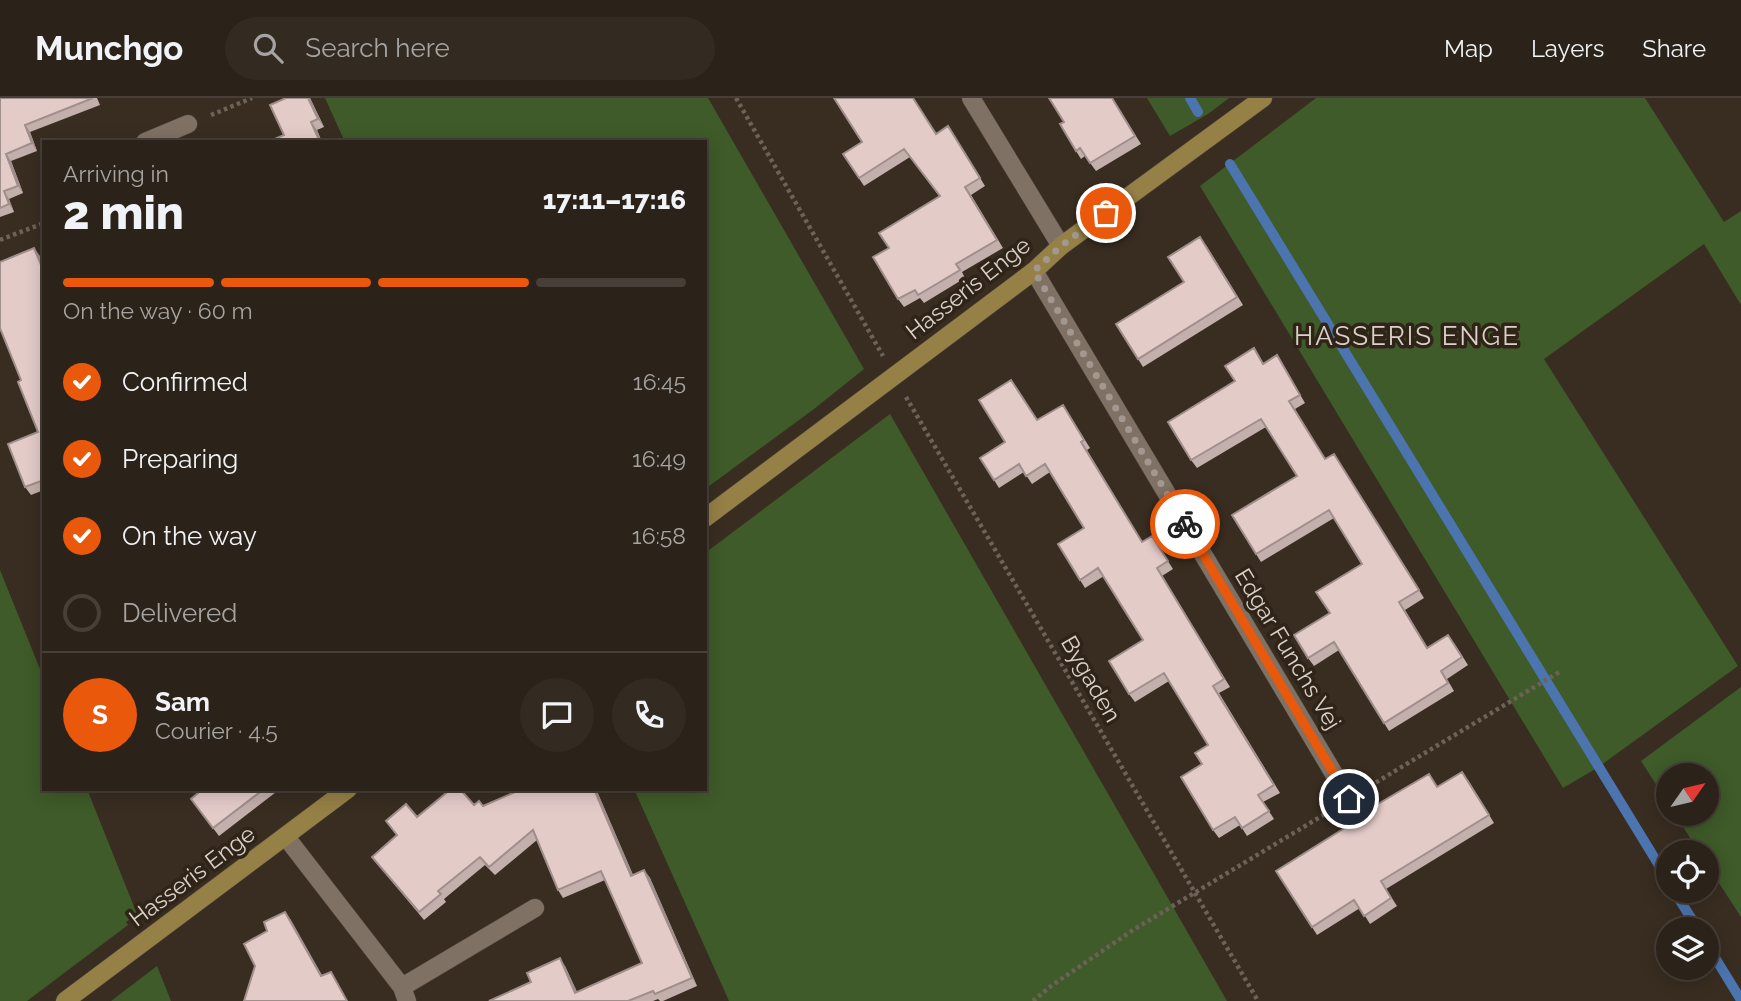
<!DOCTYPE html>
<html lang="en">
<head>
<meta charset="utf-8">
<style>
  body { margin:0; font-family:Raleway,sans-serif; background:#332a22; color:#f1f3f6; height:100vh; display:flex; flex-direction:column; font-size:26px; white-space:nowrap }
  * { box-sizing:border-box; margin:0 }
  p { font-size:23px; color:#a6a4a2 }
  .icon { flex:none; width:38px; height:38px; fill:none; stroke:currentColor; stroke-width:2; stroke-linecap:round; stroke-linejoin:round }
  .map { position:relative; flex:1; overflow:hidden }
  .side { position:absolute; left:42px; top:42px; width:665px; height:651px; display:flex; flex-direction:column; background:#2b2219; border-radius:0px; box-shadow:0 4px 18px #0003,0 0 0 2px #473f38 }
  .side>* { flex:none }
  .needle { width:46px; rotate:56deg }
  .controls { position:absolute; left:1656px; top:665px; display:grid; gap:14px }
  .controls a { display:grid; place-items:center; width:63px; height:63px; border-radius:50%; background:#2b2219; box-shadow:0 4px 18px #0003,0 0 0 2px #473f38; font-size:35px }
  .pin { position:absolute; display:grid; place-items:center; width:60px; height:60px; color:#fff; margin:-30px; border:4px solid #fff; border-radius:50%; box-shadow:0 2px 7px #0007 }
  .courier { position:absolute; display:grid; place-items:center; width:70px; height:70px; margin:-35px; border:5px solid #ea580c; border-radius:50%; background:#fff; color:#222; box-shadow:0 2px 9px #0007 }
  .head em { font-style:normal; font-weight:800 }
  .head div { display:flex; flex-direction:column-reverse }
  .head { display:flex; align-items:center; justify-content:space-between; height:119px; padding:0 21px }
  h1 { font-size:46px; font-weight:800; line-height:52px }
  .bar { display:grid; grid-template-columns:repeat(4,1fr); gap:10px 7px; align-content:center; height:84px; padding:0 21px }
  .bar i { height:9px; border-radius:5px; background:#473f38 }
  .bar .selected { background:#ea580c }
  .bar p { grid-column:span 4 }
  .line { display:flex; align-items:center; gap:18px; padding:0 21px; border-top:2px solid #473f38 }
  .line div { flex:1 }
  .round { display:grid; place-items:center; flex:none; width:74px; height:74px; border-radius:37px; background:#332a22 }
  ol { padding:0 21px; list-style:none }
  li { display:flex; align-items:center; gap:21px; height:77px }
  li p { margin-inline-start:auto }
  li .icon { padding:7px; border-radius:50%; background:#ea580c; color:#fff; stroke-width:4 }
  li:last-child { color:#a6a4a2 }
  li i { width:38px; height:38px; border:4px solid #473f38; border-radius:50% }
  header { display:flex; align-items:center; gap:42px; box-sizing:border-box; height:98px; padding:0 35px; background:#2b2219; border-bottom:2px solid #473f38 }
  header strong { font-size:33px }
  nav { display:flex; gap:38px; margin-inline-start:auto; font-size:24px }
  .search { width:490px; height:63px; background:#332a22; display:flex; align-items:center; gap:18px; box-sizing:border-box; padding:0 24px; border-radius:38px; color:#a6a4a2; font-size:26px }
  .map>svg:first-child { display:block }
  .green { fill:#3f5b29 }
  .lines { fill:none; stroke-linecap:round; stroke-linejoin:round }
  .stream { stroke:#4c75b0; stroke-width:10 }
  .street-casing { stroke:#544b40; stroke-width:19 }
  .secondary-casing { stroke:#544b40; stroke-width:19 }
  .path { stroke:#6d6258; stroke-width:4.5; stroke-dasharray:3.5 3.5; stroke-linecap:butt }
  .street { stroke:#7f7264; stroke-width:18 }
  .secondary { stroke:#958046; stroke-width:18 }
  .wall { fill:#c3afac }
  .shaded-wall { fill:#9f8e8c }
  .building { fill:#e3cbc8; stroke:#9f8e8c; stroke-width:2 }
  .done { stroke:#a2988f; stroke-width:7; stroke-dasharray:0 12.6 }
  .route { stroke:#ea580c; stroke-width:9 }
  .labels { text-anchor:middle; stroke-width:7; stroke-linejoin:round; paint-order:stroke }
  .street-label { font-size:23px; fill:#dad2ca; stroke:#2f2417 }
  .quarter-label { font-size:26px; letter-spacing:2px; fill:#dad2ca; stroke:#2f2417 }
</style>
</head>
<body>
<header>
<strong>Munchgo</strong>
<div class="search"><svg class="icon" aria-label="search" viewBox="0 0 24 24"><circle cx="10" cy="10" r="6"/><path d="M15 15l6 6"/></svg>Search here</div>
<nav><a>Map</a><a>Layers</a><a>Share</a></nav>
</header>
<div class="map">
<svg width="1741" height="903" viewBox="0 0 1741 903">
  <rect width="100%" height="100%" fill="#392d21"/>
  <!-- green -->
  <path class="green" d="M 325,0 L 708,0 L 864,271 L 814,311 L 705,391 L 705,44 L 345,44 Z
    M 1147,0 L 1229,0 L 1208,16 L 1170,38 Z
    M 1316,0 L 1645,0 L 1724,124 L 1741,113 L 1741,207 L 1704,146 L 1544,261 L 1738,568 L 1597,670 L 1563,690 L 1200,88 Z
    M 890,316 L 1227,903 L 729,903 L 634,691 L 705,691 L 705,455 Z
    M 0,472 L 44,581 L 44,691 L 87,691 L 137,816 L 126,824 L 128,827 L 27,903 L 0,903 Z
    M 1741,589 L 1741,819 L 1706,765 L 1706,754 L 1699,754 L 1675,716 L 1706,716 L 1706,677 L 1668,677 L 1668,705 L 1641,663 Z
    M 157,868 L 171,903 L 111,903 Z"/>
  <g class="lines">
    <!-- stream -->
    <path class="stream" d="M 1190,0 L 1198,14
      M 1230,66 L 1668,782
      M 1674,793 L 1698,831
      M 1706,845 L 1741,902"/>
    <defs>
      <path id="street" d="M 971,0 L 1061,148
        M 145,44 L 188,26
        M 1034,173 L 1349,701
        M 286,739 L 402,889 L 407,903
        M 402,889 L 535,810"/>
      <path id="secondary" d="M 705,420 L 1034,173 L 1061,148 L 1263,0
        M 65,903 L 348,691"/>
    </defs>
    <!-- street casing -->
    <use href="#street" class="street-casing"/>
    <!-- secondary casing -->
    <use href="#secondary" class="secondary-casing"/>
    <!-- path -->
    <path class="path" d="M 736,0 L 883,258
      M 211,17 L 252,0
      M 0,142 L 44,125
      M 906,299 L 1258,903
      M 1370,688 L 1561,573
      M 1033,903 L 1051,888 L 1133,832 L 1330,713"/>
    <!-- street -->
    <use href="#street" class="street"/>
    <!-- secondary -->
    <use href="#secondary" class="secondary"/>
  </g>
  <!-- wall -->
  <path class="wall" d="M 0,0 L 97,0 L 100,7 L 30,34 L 37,53 L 11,63 L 23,95 L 9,101 L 14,114 L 0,119 Z
    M 286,0 L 310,0 L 324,29 L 317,32 L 322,44 L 268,44 L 284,37 Z
    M 1049,0 L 1112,0 L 1141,46 L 1096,73 L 1085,58 L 1081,61 L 1076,53 L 1064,24 Z
    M 937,36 L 953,36 L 985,88 L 971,97 L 1003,150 L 962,174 L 965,180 L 924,205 L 920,200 L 904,209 L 898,201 L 889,150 L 939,98 L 910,59 L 864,88 L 843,56 L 862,44 Z
    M 1206,147 L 1243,207 L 1143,269 L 1138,261 Z
    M 40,158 L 44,168 L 44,392 L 31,397 L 25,389 L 38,334 Z
    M 1277,257 L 1305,305 L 1295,311 L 1325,361 L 1339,364 L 1424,500 L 1405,512 L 1427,549 L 1454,545 L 1468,567 L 1447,581 L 1454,593 L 1389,633 L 1339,552 L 1314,568 L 1308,560 L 1330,515 L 1362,466 L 1334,420 L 1261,464 L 1256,456 L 1297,378 L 1266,329 L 1197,370 L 1191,362 L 1235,283 Z
    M 1068,315 L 1090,350 L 1087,352 L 1142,444 L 1157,446 L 1173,471 L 1162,478 L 1230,589 L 1219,595 L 1280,695 L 1263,704 L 1274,721 L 1247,738 L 1240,727 L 1219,740 L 1213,732 L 1202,666 L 1208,647 L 1169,583 L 1135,604 L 1129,596 L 1143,542 L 1104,478 L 1085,490 L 1080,482 L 1084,430 L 1050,374 L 1032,386 L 1024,374 L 999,390 L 994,382 L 1005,344 L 1037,322 Z
    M 1468,682 L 1494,725 L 1386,791 L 1397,808 L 1370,826 L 1360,810 L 1317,837 L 1312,829 L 1438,689 Z
    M 203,691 L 280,691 L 219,738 L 191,701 Z
    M 522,691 L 596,691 L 633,777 L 644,772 L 650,780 L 697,888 L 663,903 L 660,903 L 658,901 L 653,903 L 489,903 L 565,868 L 577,894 L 642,865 L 605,782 L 563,800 L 558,792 L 537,742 L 495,777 L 485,767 L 444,801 L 446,804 L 424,822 L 372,759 L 397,737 L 386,723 L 417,719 L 474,707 L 483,708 Z"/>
  <!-- shaded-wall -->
  <path class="shaded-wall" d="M 308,0 L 310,0 L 324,29 L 318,21 Z
    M 311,24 L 317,32 L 322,44 L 320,44 Z
    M 25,27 L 30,34 L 37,53 L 32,45 Z
    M 6,56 L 11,63 L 23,95 L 18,88 Z
    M 4,93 L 9,101 L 14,114 L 9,106 Z
    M 34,150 L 40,158 L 44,168 L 44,174 Z
    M 594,691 L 596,691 L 637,786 L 631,778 Z
    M 644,772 L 650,780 L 697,888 L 692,880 Z
    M 285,814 L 291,822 L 327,886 L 321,878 Z
    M 560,860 L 565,868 L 581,903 L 575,895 Z"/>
  <!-- building -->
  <path class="building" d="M 0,0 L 93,0 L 25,27 L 32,45 L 6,56 L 18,88 L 4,93 L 9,106 L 0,110 Z
    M 286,0 L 308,0 L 318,21 L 311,24 L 320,44 L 268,44 L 284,37 L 270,7 Z
    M 834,0 L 913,0 L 936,36 L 948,28 L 980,80 L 965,89 L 997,142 L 956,166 L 960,172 L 918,197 L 915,192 L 898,201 L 873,159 L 889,150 L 879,135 L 940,98 L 904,51 L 859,80 L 843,56 L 862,44 Z
    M 1049,0 L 1112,0 L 1135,38 L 1090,65 L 1080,50 L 1076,53 L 1060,26 L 1064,24 Z
    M 1200,139 L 1237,199 L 1138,261 L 1116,226 L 1184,184 L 1168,159 Z
    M 34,150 L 44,174 L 44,382 L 25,389 L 8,346 L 38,334 L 18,284 L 21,282 L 0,230 L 0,164 Z
    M 1254,250 L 1263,266 L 1277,257 L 1300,297 L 1289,303 L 1325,361 L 1334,356 L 1419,492 L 1399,504 L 1427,550 L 1448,537 L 1462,559 L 1441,573 L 1448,585 L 1384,625 L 1334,544 L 1308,560 L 1294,537 L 1330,515 L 1316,494 L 1362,466 L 1329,412 L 1256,456 L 1232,417 L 1297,378 L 1261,321 L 1191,362 L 1168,324 L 1235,283 L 1225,268 Z
    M 1011,282 L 1037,322 L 1063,307 L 1084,342 L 1081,344 L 1142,444 L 1152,438 L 1168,463 L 1157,470 L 1224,581 L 1213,588 L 1274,687 L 1258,697 L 1269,713 L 1242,730 L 1235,719 L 1213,732 L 1181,679 L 1202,666 L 1195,655 L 1208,647 L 1164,575 L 1129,596 L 1109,563 L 1143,542 L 1098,470 L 1080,482 L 1058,446 L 1084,430 L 1045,366 L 1026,378 L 1019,366 L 994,382 L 980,360 L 1005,344 L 979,302 Z
    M 1462,674 L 1489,717 L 1381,783 L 1391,800 L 1364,818 L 1354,802 L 1312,829 L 1276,773 L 1351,726 L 1349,723 L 1429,676 L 1437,689 Z
    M 203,691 L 264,691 L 213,730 L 191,701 Z
    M 451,691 L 460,691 L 474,707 L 479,703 L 483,708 L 522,691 L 594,691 L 631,778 L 644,772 L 692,880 L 655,896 L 653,893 L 628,903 L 489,903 L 531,884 L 527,875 L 560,860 L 575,895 L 642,865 L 601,773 L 558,792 L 533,732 L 489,769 L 480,759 L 438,793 L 441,796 L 419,814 L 372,759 L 397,737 L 386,723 L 406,706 L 417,719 Z
    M 285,814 L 321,878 L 331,874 L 347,903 L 244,903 L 255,868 L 244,846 L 267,833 L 264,824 Z"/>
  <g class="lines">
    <!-- done -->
    <path class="done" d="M 1106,115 L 1061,148 L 1034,173 L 1185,426"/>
    <!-- route -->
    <path class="route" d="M 1185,426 L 1349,701"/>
  </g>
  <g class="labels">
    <!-- street labels -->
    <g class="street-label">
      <text transform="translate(968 190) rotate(-38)" y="8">Hasseris Enge</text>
      <text transform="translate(1288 551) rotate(59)" y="8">Edgar Funchs Vej</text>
      <text transform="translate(1091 581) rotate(60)" y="8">Bygaden</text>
      <text transform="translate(192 778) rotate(-37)" y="8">Hasseris Enge</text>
    </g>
    <!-- quarter labels -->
    <g class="quarter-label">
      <text x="1407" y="247">HASSERIS ENGE</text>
    </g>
  </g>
</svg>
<div class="controls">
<a><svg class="needle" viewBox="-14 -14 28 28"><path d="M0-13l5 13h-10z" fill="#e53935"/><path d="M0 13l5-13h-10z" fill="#a6a4a2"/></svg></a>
<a><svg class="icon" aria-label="locate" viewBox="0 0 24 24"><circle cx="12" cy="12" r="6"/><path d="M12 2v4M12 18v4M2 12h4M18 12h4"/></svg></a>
<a><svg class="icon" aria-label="layers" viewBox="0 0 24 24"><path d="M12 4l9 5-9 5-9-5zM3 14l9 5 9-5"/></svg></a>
</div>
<div class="pin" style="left:1106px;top:115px;background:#ea580c"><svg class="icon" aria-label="bag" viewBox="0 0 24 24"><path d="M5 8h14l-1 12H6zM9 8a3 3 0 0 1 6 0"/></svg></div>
<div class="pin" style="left:1349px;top:701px;background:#1f2937"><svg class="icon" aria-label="home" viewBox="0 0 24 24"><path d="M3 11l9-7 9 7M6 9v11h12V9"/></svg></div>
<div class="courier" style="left:1185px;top:426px"><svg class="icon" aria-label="bike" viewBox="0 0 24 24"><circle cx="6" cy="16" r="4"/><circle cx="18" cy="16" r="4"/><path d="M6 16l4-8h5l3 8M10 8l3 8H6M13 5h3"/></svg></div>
<section class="side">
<div class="head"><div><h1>2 min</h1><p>Arriving in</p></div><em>17:11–17:16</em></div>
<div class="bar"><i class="selected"></i><i class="selected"></i><i class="selected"></i><i></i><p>On the way · 60 m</p></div>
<ol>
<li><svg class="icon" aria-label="check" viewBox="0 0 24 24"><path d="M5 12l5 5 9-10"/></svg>Confirmed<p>16:45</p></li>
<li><svg class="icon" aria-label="check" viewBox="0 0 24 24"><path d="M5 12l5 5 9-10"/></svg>Preparing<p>16:49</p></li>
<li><svg class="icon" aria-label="check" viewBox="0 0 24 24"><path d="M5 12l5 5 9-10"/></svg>On the way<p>16:58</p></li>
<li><i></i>Delivered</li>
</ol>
<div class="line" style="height:126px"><b class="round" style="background:#ea580c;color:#fff">S</b><div><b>Sam</b><p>Courier · 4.5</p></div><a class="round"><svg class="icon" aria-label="chat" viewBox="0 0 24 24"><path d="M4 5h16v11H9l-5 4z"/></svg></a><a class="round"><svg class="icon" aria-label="phone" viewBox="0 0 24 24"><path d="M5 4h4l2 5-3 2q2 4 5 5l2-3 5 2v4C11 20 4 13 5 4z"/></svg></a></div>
</section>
</div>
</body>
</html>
